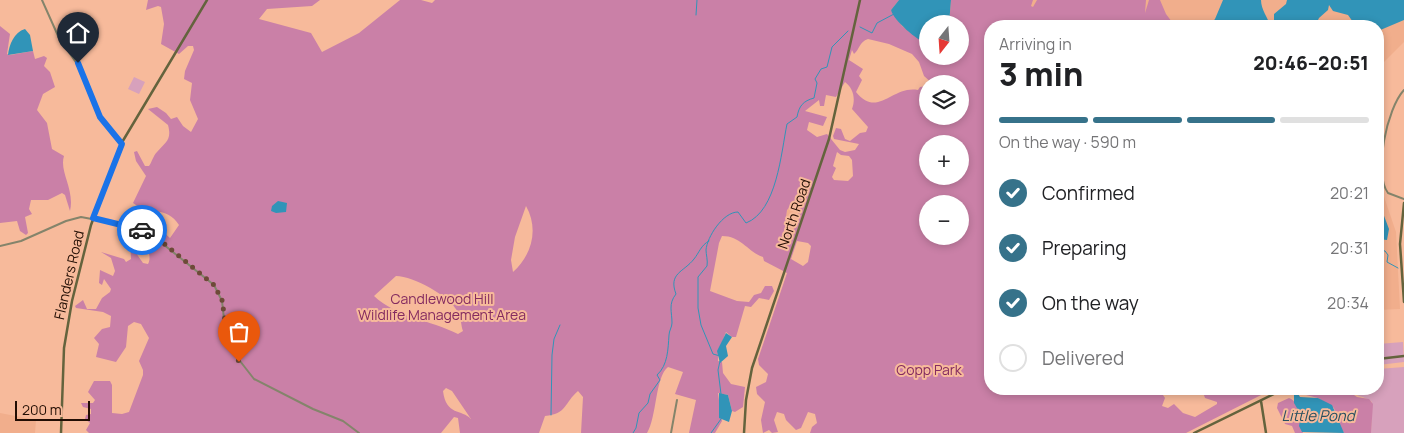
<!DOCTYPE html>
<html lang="en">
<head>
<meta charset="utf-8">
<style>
  body { margin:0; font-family:Manrope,sans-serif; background:#f6f6f6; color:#202124; height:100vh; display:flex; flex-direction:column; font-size:19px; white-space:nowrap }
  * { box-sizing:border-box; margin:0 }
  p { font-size:16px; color:#757577 }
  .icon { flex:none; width:28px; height:28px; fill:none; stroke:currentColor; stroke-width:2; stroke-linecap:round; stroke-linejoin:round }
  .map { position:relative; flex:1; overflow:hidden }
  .side { position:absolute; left:984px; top:20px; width:400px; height:375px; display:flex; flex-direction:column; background:#fff; border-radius:20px; box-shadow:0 2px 8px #0003 }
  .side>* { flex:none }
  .needle { width:32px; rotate:197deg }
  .controls { position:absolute; left:919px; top:15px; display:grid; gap:10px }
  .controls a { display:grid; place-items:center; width:50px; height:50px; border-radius:50%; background:#fff; box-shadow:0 2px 8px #0003; font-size:25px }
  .scale { position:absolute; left:15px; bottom:12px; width:75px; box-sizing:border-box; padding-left:5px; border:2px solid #220d03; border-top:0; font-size:14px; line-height:18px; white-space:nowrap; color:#220d03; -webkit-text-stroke:4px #f7ba9b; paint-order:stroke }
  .pin { position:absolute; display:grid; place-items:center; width:42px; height:42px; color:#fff; margin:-51px -21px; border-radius:50% 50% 50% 0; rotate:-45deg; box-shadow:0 0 5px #0007 }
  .pin .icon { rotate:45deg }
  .courier { position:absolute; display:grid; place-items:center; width:50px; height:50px; margin:-25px; border:4px solid #1a73e8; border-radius:50%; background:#fff; color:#222; box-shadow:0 1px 6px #0007 }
  .overview em { font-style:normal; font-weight:800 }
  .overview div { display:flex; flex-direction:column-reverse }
  .overview { display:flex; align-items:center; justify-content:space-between; height:85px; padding:0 15px }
  h1 { font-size:32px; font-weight:800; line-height:38px }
  .bar { display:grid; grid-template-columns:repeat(4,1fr); gap:8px 5px; align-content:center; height:60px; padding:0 15px }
  .bar i { height:6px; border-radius:4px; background:#e0e0e0 }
  .bar .current { background:#36728a }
  .bar p { grid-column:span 4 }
  ol { padding:0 15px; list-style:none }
  li { display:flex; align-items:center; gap:15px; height:55px }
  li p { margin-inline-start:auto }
  li .icon { padding:5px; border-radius:50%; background:#36728a; color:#fff; stroke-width:4 }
  li:last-child { color:#757577 }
  li i { width:28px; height:28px; border:2px solid #e0e0e0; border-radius:50% }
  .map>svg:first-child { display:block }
  .built { fill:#f1ae8c }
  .green { fill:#d7a1bc }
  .forest { fill:#ca80a7; fill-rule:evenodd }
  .water { fill:#3194b8 }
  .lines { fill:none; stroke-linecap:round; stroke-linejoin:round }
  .stream { stroke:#3194b8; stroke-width:1 }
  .river { stroke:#3194b8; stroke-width:4.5 }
  .street { stroke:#84846b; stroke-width:2 }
  .secondary { stroke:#64633d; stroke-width:2.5 }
  .done { stroke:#6d4a38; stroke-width:5; stroke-dasharray:0 9 }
  .route { stroke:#1a73e8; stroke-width:6 }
  .labels { text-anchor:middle; stroke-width:4; stroke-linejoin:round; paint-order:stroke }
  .street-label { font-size:14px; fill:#220d03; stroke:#f7ba9b }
  .park-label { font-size:14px; fill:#842b60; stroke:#f7ba9b }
  .water-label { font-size:15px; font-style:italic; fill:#275060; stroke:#f7ba9b }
</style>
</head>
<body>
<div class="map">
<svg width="1404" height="433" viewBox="0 0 1404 433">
  <rect width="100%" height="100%" fill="#f7ba9b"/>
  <!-- built -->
  <path class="built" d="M 863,0 L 1404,0 L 1404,42 L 1378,68 L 1378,26 L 990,26 L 960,84 L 960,24 L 928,24 L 927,50 Z
    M 1378,179 L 1396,232 L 1400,309 L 1378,310 Z
    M 791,206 L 798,210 L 799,222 L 793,230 L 785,225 L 787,210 Z
    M 0,413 L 36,420 L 35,433 L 0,433 Z"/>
  <!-- green -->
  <path class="green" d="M 134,77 L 145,82 L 139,94 L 128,89 Z
    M 1403,342 L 1404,362 L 1378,365 L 1378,344 Z
    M 1404,367 L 1404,433 L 1371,433 L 1372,402 C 1365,396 1354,396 1345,389 L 1378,389 L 1378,369 Z"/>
  <!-- forest -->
  <path class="forest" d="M 148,0 L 320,0 L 312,6 L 267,9 L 259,19 L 311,33 L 322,52 L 359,33 L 400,0 L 421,0 L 432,3 L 435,0 L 899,0 L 891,10 L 902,26 L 927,44 L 928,56 L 960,56 L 960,24 L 949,24 L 951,0 L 1033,0 L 1031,6 L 1033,7 L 1037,0 L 1146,0 L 1145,13 L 1149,0 L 1160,0 L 1166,14 L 1175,26 L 990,26 L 990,389 L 1159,389 L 1165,398 L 1162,406 L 1168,408 L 1174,404 L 1183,413 L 1195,417 L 1217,404 L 1217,402 L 1205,398 L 1202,389 L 1273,389 L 1186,433 L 810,433 L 812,427 L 817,423 L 815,414 L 808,412 L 801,428 L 796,430 L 786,420 L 784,414 L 777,412 L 774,420 L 778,432 L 772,433 L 769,430 L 763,433 L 761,420 L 765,402 L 757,394 L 756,387 L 766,382 L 768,374 L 759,365 L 758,359 L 787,273 L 764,261 L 763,257 C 748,252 741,236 722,236 L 719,243 L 710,291 L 737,301 L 749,302 L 754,295 L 761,293 L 765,286 L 772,286 L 774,291 L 769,300 L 759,298 L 751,307 L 745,306 L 736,337 L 732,337 L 726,332 L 718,352 L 718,361 L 722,362 L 723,373 L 731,384 L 745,387 L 743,407 L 735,412 L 732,411 L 728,395 L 718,393 L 722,421 L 715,433 L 689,433 L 696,400 L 675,394 L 683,372 L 668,367 C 655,377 657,417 647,433 L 581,433 L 583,397 L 578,391 C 564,403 567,414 545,416 L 539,433 L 460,433 L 458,418 L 454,417 L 441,433 L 89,433 L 86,430 L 90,423 L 85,419 L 86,415 L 91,414 L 91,409 L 83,407 L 81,403 L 93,403 L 95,400 L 88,392 L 94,381 L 110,381 L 112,385 L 112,413 L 122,414 L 129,412 L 143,375 L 143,370 L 139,361 L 149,338 L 141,324 L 134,322 L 128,326 L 126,347 L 116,362 L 96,357 L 99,344 L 94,338 L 102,329 L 110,327 L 111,316 L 103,312 L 76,308 L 75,306 L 83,300 L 87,309 L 96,309 L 102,298 L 110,292 L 111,289 L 104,279 L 102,285 L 99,283 L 100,270 L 113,276 L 115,271 L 111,258 L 101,252 L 124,259 L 126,262 L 131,259 L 130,239 L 121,233 L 122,230 L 138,237 L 136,253 L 143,263 L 148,264 C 153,255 144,246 147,237 L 162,231 L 170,238 L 179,225 C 166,205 151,216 133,203 L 146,176 L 136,161 L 134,152 L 137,151 L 145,166 L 149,166 C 152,162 153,156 157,152 C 166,142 172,140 168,125 L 148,109 L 157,107 L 166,113 L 171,119 L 177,117 L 183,126 L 191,132 L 198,119 L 190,100 L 192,83 L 184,79 L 185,71 L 194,50 L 193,46 L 188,46 L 179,54 L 161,44 L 164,24 L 161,7 L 158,6 L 146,10 ZM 868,39 L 889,44 L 912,54 L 919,62 L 924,76 L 933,84 L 960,84 L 960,116 L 928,116 L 927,86 L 920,87 L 918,90 C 892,85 878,119 856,92 L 862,80 L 859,76 L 863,69 L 849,60 L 852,50 L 854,54 C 860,49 859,42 868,39 ZM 845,82 C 853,88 856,98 852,109 L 868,127 L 866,132 L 860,133 L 850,141 L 845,139 L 841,129 L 836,128 L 833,136 L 834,139 L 859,144 L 855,150 L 845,152 L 840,150 L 827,134 L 817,137 L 807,130 L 809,122 L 823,126 L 827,117 L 805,111 L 819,100 L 820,106 L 824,106 L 826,95 L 836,97 ZM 928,144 L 960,144 L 960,176 L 928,176 ZM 837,152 L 841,155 L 849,156 L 852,160 L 853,176 L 848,181 L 834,180 L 832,177 L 836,168 L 833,166 ZM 928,204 L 960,204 L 960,236 L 928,236 ZM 526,206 C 539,229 532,255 513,272 L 511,260 L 515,237 ZM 791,206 L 798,210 L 799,222 L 793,230 L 785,225 L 787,210 ZM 797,241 L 808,243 L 811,246 L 808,262 L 803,266 L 791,259 ZM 396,276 C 414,276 449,296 458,312 C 461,317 461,326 463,331 L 458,334 C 430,320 396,317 374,296 ZM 446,388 L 452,391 L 471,419 C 462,409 446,416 443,391 Z
    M 0,26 L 10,34 L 7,54 L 10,55 L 33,51 L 35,59 L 44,56 L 47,58 L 44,66 L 50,72 L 55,87 L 43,94 L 37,110 L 47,123 L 52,149 L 64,156 C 59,172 75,189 70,211 L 65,195 L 62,193 L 48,200 L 31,200 L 29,209 L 32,214 L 25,217 L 28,233 L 26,235 L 20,231 L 17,221 L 0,223 Z
    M 1305,389 L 1345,389 L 1357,397 L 1369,399 L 1373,404 L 1371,433 L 1344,433 L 1337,422 L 1334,408 L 1318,398 L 1306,395 Z
    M 1289,398 C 1302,403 1299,422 1303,433 L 1295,433 L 1292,426 L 1285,424 L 1277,408 L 1278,403 Z"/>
  <!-- water -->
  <path class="water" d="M 899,0 L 951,0 L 949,24 L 928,24 L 927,44 C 917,40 894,21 891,10 Z
    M 1223,0 L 1261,0 C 1261,10 1268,17 1270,26 L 1209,26 L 1215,19 Z
    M 1287,0 L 1404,0 L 1404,20 L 1378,31 L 1378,26 L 1360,26 L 1353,22 L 1348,15 L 1333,11 L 1329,5 L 1328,10 L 1319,18 L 1315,26 L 1274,26 L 1274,14 L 1286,4 Z
    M 25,29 L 30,35 L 33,51 L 8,55 C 9,45 14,32 25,29 Z
    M 1378,200 L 1389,229 L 1387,240 L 1378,239 Z
    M 278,201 L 287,203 L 286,212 L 276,213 L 271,211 L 272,206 Z
    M 726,333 L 732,337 L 726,346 L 728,356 L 720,363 L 717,351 Z
    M 1297,392 L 1300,397 L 1318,398 L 1332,405 L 1344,433 L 1302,432 L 1299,426 L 1301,415 L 1294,403 L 1294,393 Z
    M 719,393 L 728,395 L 732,411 L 729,422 L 719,418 Z"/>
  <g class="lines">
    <!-- stream -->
    <path class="stream" d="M 696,15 L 697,0
      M 860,27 L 872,33 L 877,23 L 894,14
      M 1378,249 L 1385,251 L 1388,255 L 1387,262 L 1398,268
      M 720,356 L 713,354 L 701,325 L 698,308 L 698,277 L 707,266 C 708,261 706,254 706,250 C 707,237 723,212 738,212 L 746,223 C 777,211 781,153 787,124 L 797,117 C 799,106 803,101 814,98 L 817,83 L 815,79 L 821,69 L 827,67 L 832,47 L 848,31
      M 720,361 L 718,370 L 721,394
      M 551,415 L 552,355 L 554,339 L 560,325
      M 633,433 L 636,428 L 639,413 L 648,403 L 650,394 L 660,380 L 657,375 C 668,365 668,349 669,335 C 669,331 672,327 672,323 C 672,312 668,304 676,294 C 668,273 684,272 694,259 C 699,253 701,245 709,241
      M 711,433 L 721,419"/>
    <!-- river -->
    <path class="river" d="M 1258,26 L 1279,22"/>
    <!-- street -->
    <path class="street" d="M 42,0 L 59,38 L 82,71 L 100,117 L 121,143
      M 1404,90 C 1387,108 1373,173 1388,193 L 1404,199
      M 0,246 L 21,241 L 66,221 L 81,217 L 124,225 L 148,232 L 214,285 L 222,301 L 225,328 L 233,352 L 254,379 L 313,409 L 343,421 L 359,433
      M 671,433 L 677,400"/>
    <!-- secondary -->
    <path class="secondary" d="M 1404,203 L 1400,244 L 1404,302
      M 1378,359 L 1404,356
      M 1261,401 L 1266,433
      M 61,433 L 64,348 L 72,301 L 91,225 L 121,144 L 207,0
      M 744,433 L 746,400 L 752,368 L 829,139 L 860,0
      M 1194,433 L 1284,389"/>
  </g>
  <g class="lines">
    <!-- done -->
    <path class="done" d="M 142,230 L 162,242 L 214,285 L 222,300 L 227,334 L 239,362"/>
    <!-- route -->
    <path class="route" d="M 78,63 L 100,117 L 122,144 L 93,218 L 142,230"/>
  </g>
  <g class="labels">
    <!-- street labels -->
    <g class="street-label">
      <text transform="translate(794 214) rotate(-71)" y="5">North Road</text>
      <text transform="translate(69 275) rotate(-77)" y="5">Flanders Road</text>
    </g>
    <!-- park labels -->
    <g class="park-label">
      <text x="442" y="304">Candlewood Hill<tspan x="442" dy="16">Wildlife Management Area</tspan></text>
      <text x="929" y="375">Copp Park</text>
    </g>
    <!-- water labels -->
    <g class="water-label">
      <text x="1318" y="421">Little Pond</text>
    </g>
  </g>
</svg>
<div class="controls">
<a><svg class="needle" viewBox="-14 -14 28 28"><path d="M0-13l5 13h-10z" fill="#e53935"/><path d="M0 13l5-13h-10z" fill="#757577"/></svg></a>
<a><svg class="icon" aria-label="layers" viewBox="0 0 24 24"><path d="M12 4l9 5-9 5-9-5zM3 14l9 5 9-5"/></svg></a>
<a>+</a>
<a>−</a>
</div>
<div class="scale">200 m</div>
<div class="pin" style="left:239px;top:362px;background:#ea580c"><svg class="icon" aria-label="bag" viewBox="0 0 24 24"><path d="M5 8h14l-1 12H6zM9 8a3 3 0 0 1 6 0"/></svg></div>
<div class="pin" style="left:78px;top:63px;background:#1f2937"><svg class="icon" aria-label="home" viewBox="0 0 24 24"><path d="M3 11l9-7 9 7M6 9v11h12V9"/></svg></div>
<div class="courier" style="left:142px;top:230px"><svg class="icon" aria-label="car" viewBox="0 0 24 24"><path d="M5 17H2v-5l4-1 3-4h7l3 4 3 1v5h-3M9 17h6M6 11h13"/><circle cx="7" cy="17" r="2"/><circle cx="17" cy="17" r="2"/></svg></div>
<section class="side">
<div class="overview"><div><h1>3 min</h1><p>Arriving in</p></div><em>20:46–20:51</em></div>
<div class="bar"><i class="current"></i><i class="current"></i><i class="current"></i><i></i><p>On the way · 590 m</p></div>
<ol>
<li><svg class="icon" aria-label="check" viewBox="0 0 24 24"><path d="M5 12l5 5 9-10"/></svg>Confirmed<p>20:21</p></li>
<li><svg class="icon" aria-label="check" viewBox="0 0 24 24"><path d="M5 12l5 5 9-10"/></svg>Preparing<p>20:31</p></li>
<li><svg class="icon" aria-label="check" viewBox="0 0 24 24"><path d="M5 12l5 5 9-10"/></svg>On the way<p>20:34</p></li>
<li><i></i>Delivered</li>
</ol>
</section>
</div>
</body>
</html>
